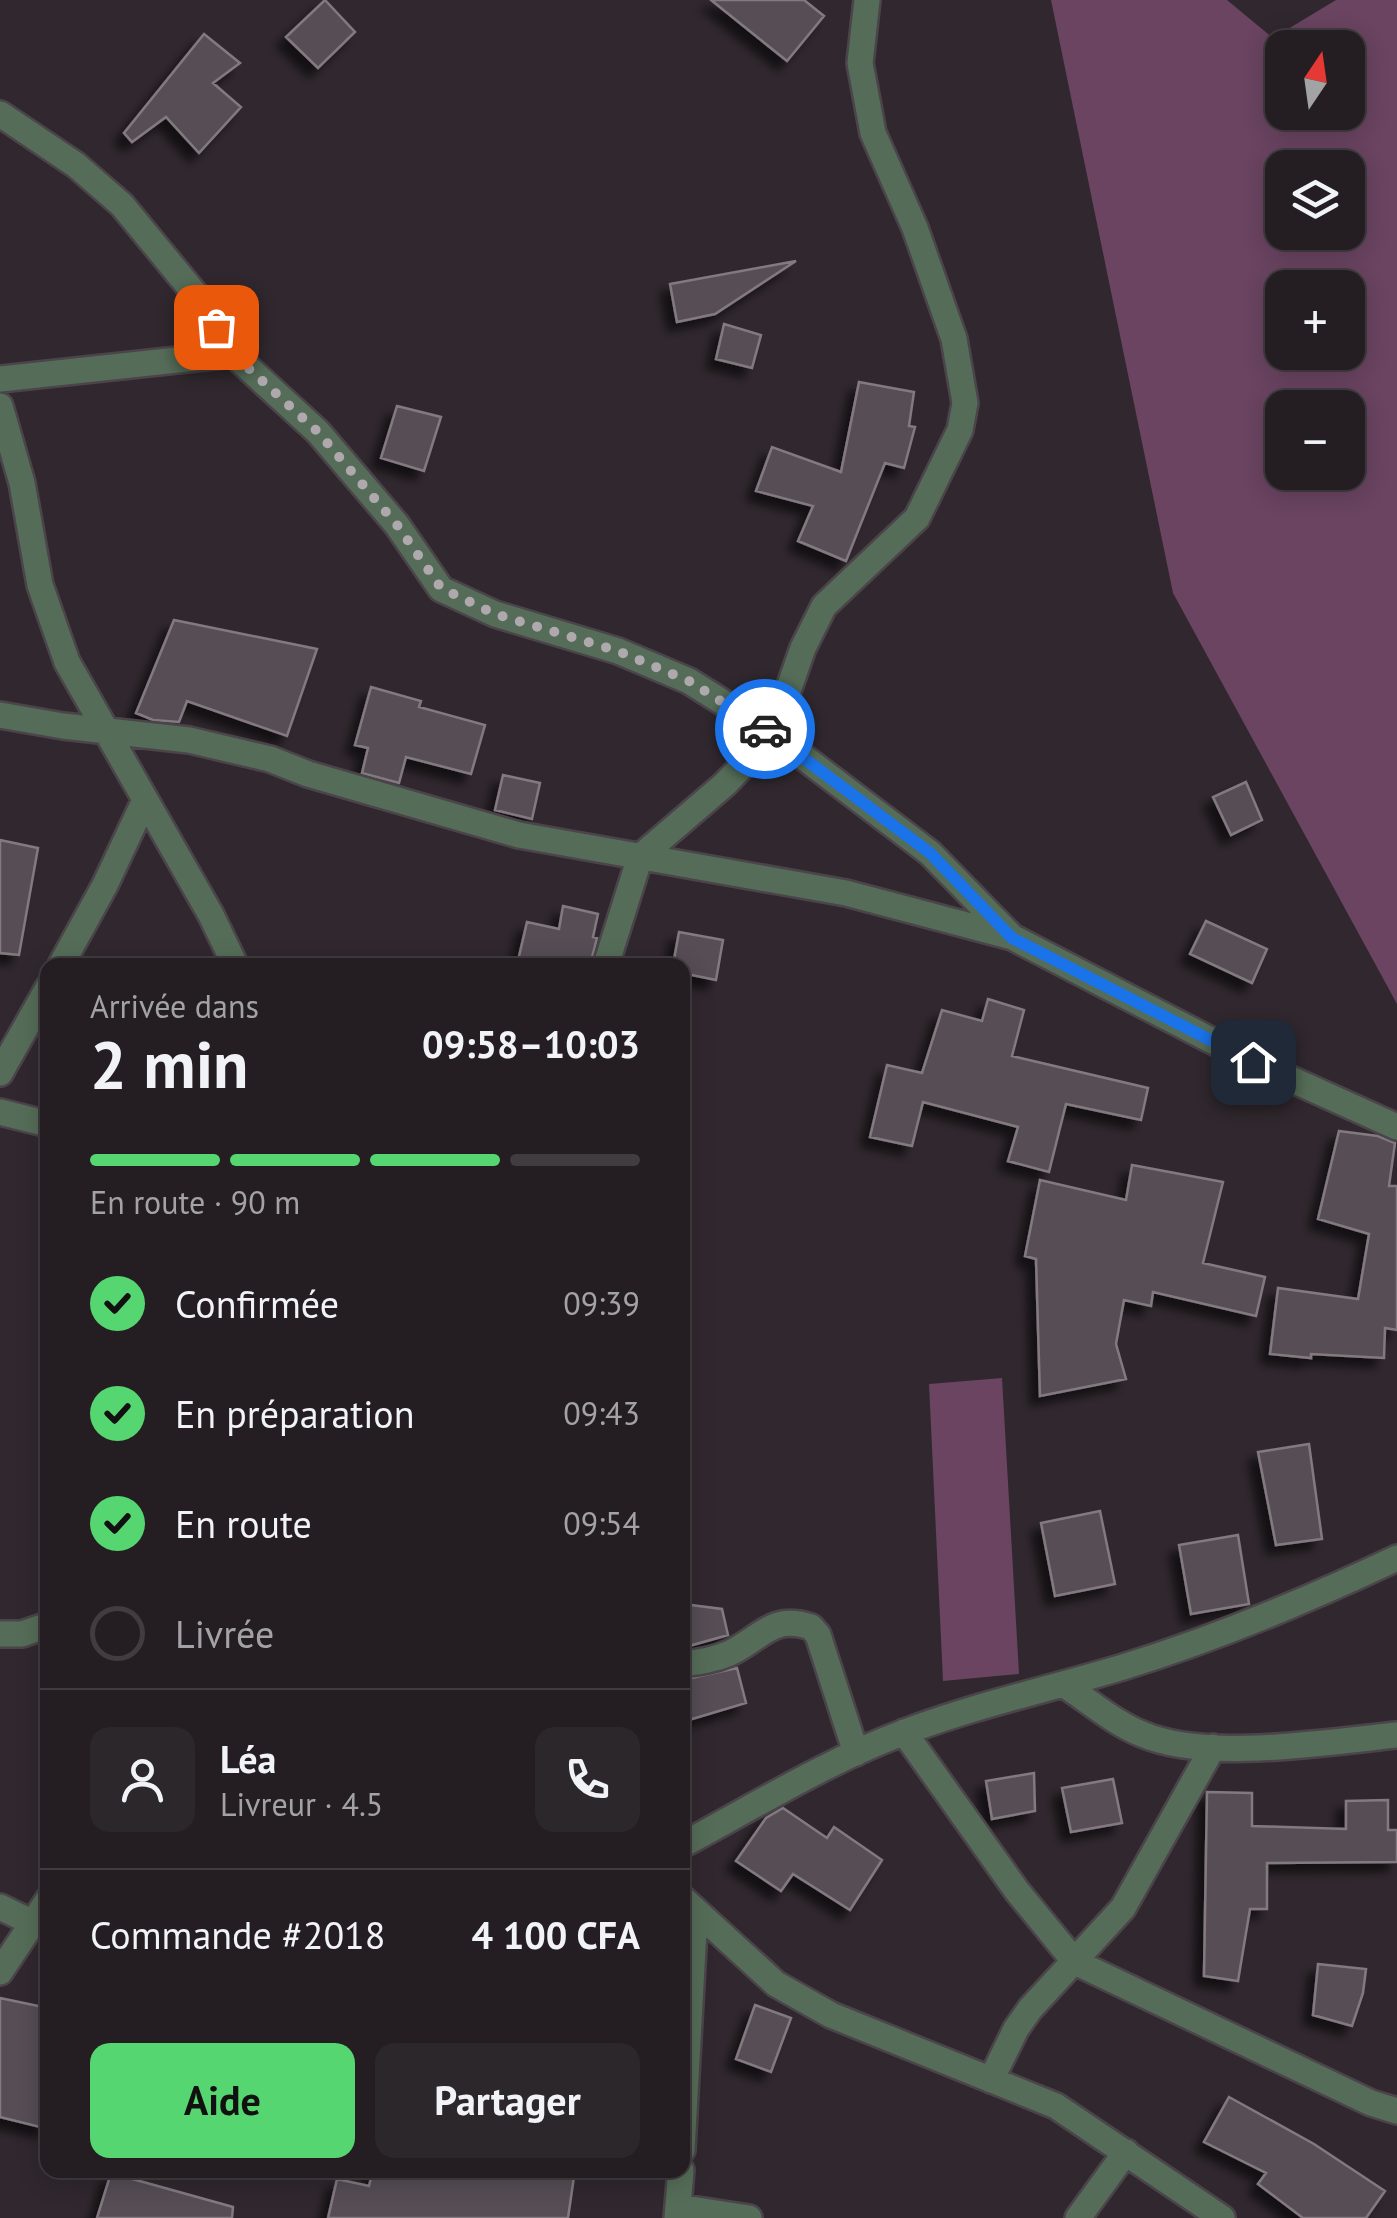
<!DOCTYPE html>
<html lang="fr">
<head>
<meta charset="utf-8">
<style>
  body { margin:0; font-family:"PT Sans",sans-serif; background:#2c272a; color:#f1f3f6; height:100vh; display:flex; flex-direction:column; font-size:38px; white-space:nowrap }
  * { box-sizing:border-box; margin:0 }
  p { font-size:32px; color:#a3a2a5 }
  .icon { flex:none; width:55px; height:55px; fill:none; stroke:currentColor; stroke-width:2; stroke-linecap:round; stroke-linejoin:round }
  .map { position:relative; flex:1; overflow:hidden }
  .details { position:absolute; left:40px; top:958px; width:650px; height:1220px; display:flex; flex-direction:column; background:#241e22; border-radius:20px; box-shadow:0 5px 25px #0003,0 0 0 2px #413c40 }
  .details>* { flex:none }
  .needle { width:65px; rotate:13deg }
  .fabs { position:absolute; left:1265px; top:30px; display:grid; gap:20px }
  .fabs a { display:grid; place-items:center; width:100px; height:100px; border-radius:20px; background:#241e22; box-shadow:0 5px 25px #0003,0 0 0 2px #413c40; font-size:50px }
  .pin { position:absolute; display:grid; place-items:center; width:85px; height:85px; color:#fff; margin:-42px; border-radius:20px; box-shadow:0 5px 15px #0006 }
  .courier { position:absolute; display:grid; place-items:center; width:100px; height:100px; margin:-50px; border:8px solid #1a73e8; border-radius:50%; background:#fff; color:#222; box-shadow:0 2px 12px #0007 }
  .overview em { font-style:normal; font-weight:800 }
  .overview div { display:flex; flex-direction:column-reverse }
  .overview { display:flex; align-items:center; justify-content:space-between; height:170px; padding:0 50px }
  h1 { font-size:65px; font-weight:800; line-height:75px }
  .bar { display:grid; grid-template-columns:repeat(4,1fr); gap:15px 10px; align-content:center; height:120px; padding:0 50px }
  .bar i { height:12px; border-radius:8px; background:#413c40 }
  .bar .selected { background:#56d671 }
  .bar p { grid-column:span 4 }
  .line { display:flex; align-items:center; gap:25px; padding:0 50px; border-top:2px solid #413c40 }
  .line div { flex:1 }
  .round { display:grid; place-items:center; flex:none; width:105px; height:105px; border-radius:20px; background:#2c272a }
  ol { padding:0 50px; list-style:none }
  li { display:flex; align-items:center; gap:30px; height:110px }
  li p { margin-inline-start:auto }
  li .icon { padding:10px; border-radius:50%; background:#56d671; color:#111; stroke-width:4 }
  li:last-child { color:#a3a2a5 }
  li i { width:55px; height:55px; border:5px solid #413c40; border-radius:50% }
  .button { display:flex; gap:20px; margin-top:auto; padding:20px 50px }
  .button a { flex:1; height:115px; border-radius:20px; background:#56d671; color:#111; font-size:40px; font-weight:800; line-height:115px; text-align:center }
  .button a+a { background:#2c272a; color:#f1f3f6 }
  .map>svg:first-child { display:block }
  .green { fill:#6a4461; fill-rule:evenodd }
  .building { fill:#574e54; stroke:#837a81; stroke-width:2.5; filter:url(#shadow) }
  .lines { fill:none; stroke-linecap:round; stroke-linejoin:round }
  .minor-casing { stroke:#4b444a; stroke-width:30 }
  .minor { stroke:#556d58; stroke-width:25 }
  .done { stroke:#afa9ae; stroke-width:10; stroke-dasharray:0 18 }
  .route { stroke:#1a73e8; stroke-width:12 }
</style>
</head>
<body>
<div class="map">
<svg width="1397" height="2218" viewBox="0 0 1397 2218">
  <defs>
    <filter id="shadow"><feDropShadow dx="-9" dy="9" stdDeviation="5" flood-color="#0009"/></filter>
  </defs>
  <rect width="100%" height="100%" fill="#30282e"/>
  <!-- green -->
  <path class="green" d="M 1051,0 L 1227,0 L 1273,38 L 1336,0 L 1397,0 L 1397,1004 L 1173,593 ZM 1282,48 L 1348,48 L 1348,112 L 1282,112 ZM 1282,168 L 1348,168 L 1348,232 L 1282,232 ZM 1282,288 L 1348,288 L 1348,352 L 1282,352 ZM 1282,408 L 1348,408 L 1348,472 L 1282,472 Z
    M 1002,1378 L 1019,1674 L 943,1681 L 929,1384 Z"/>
  <!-- building -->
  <path class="building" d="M 325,0 L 355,32 L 318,68 L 286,37 Z
    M 711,0 L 804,0 L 824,16 L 787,61 Z
    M 204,34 L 240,63 L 213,83 L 241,107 L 199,153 L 166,117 L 132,142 L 124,133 Z
    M 796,261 L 715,314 L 677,322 L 670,284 Z
    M 724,324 L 761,335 L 752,368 L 716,359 Z
    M 859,382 L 914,392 L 909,426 L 915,427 L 904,468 L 885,463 L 846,561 L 798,541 L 813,506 L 756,491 L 772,447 L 841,472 Z
    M 397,406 L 441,417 L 424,471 L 381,458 Z
    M 174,620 L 317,649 L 287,736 L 187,701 L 179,722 L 153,720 L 136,713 Z
    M 371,687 L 421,701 L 419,707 L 485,725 L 471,774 L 406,757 L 399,783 L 362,773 L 368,748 L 355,745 Z
    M 503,775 L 540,783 L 532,819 L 495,810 Z
    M 1246,782 L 1262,820 L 1231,835 L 1213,797 Z
    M 0,840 L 38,848 L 19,955 L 0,953 Z
    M 563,906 L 598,914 L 593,937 L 597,938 L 590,965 L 517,965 L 527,922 L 559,929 Z
    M 1206,921 L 1267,949 L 1252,983 L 1190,954 Z
    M 679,932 L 723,940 L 716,980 L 682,973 L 682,965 L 673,965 Z
    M 988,999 L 1024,1010 L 1012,1056 L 1148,1088 L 1141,1120 L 1066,1104 L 1049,1172 L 1008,1161 L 1018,1127 L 923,1102 L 912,1146 L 870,1137 L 887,1065 L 922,1073 L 942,1010 L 982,1021 Z
    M 1339,1131 L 1378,1136 L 1395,1143 L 1389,1186 L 1397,1186 L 1397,1330 L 1385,1328 L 1384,1358 L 1311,1354 L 1311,1358 L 1270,1354 L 1278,1288 L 1358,1299 L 1369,1234 L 1318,1219 Z
    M 1132,1165 L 1223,1182 L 1203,1263 L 1265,1277 L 1256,1316 L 1153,1292 L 1151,1306 L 1124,1300 L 1116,1344 L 1126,1379 L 1040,1396 L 1036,1259 L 1025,1256 L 1040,1180 L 1126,1200 Z
    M 1309,1444 L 1322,1539 L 1276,1545 L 1258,1452 Z
    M 1100,1511 L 1115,1584 L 1055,1596 L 1041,1523 Z
    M 1238,1535 L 1249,1604 L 1191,1614 L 1179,1545 Z
    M 691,1605 L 722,1609 L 728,1635 L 682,1648 L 682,1629 L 687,1630 Z
    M 737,1668 L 746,1703 L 682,1722 L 682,1680 Z
    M 1034,1773 L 1035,1811 L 992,1819 L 986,1781 Z
    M 1113,1779 L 1122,1823 L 1071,1832 L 1062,1788 Z
    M 1207,1792 L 1252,1793 L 1252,1826 L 1346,1829 L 1346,1801 L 1388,1800 L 1388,1830 L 1397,1830 L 1397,1862 L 1267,1863 L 1267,1909 L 1250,1909 L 1238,1981 L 1204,1976 Z
    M 783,1808 L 827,1838 L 834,1827 L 882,1860 L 850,1910 L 793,1874 L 781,1891 L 736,1861 L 766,1818 Z
    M 1318,1964 L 1366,1969 L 1363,1993 L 1352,2026 L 1313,2015 Z
    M 0,1998 L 48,2008 L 48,2129 L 0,2117 Z
    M 755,2005 L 791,2018 L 771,2072 L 736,2059 Z
    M 1229,2097 L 1314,2144 L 1385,2191 L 1366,2218 L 1303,2218 L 1258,2184 L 1266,2173 L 1204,2142 Z
    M 373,2170 L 575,2170 L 568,2218 L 328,2218 L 337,2179 L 369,2186 Z
    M 111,2173 L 233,2207 L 232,2218 L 97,2218 Z"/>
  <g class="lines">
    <defs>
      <path id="minor" d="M 0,114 L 76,165 L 122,205 L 200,300 L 233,354 L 318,432 L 397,525 L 441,589 L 495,614 L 618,651 L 689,681 L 773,734 L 930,853 L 1012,937
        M 0,379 L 233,354
        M 0,406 L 22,483 L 40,585 L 67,662 L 211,915 L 235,965
        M 0,715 L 63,726 L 189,740 L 270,759 L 308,774 L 519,835 L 846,893 L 1012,937 L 1253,1062 L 1397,1127
        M 61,965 L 105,885 L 145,800
        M 606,965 L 640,857 L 725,784 L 773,734 L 803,648 L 824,606 L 917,518 L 960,430 L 965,403 L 954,339 L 915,228 L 873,133 L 860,63 L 867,0
        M 0,1073 L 48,988
        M 0,1112 L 48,1124
        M 0,1634 L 22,1634 L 48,1625
        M 682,1664 C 699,1662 714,1660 730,1653 C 762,1638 771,1614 811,1627 L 818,1635 L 856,1753
        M 1063,1684 C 1088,1700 1114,1723 1142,1734 C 1206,1762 1327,1742 1397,1735
        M 904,1732 L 1017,1891 L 1075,1962 L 1371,2103 L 1397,2111
        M 682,1845 C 755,1806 827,1761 905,1732 C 976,1705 1050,1689 1123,1667 C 1217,1638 1308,1600 1397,1558
        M 682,1898 L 776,1984 L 831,2015 L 1056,2106 L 1222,2218
        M 0,1907 L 31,1922
        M 0,1972 L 48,1900
        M 991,2080 L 1016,2029 L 1030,2009 L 1123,1908 L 1213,1747
        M 682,2150 L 695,1911
        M 678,2207 L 749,2218
        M 677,2218 L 681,2170
        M 1078,2218 L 1126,2152"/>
    </defs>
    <!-- minor casing -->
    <use href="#minor" class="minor-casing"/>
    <!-- minor -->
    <use href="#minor" class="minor"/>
  </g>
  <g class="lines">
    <!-- done -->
    <path class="done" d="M 216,327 L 233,354 L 318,432 L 397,525 L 441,588 L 495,614 L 618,651 L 689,681 L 765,729"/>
    <!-- route -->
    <path class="route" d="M 765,729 L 930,853 L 1012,938 L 1253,1062"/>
  </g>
</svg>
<div class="fabs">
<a><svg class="needle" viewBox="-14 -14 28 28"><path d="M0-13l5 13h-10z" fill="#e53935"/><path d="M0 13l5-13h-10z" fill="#a3a2a5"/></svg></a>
<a><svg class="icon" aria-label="layers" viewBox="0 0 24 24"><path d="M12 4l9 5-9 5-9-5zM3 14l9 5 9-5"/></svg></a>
<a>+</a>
<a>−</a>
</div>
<div class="pin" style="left:216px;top:327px;background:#ea580c"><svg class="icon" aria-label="bag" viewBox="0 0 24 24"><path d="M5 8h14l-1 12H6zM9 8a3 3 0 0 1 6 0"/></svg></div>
<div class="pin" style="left:1253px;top:1062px;background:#1f2937"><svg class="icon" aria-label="home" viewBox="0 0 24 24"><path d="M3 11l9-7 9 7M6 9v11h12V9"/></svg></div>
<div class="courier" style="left:765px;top:729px"><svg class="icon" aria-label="car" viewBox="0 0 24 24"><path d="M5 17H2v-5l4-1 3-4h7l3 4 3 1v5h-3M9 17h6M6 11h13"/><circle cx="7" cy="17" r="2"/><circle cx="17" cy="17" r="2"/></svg></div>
<section class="details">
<div class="overview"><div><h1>2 min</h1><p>Arrivée dans</p></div><em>09:58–10:03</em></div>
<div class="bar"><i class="selected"></i><i class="selected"></i><i class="selected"></i><i></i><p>En route · 90 m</p></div>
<ol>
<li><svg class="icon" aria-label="check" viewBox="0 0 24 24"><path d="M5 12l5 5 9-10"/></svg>Confirmée<p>09:39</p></li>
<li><svg class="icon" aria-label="check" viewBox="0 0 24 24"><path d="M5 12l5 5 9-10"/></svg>En préparation<p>09:43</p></li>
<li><svg class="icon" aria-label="check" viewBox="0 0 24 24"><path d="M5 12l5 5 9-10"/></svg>En route<p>09:54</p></li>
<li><i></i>Livrée</li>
</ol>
<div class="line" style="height:180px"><a class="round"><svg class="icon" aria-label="person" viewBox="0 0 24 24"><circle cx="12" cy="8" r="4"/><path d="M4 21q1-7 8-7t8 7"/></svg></a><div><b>Léa</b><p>Livreur · 4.5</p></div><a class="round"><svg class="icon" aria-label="phone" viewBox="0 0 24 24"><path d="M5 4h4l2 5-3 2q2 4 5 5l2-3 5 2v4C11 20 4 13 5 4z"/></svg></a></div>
<div class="line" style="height:130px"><div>Commande #2018</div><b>4 100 CFA</b></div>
<div class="button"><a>Aide</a><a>Partager</a></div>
</section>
</div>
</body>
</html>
